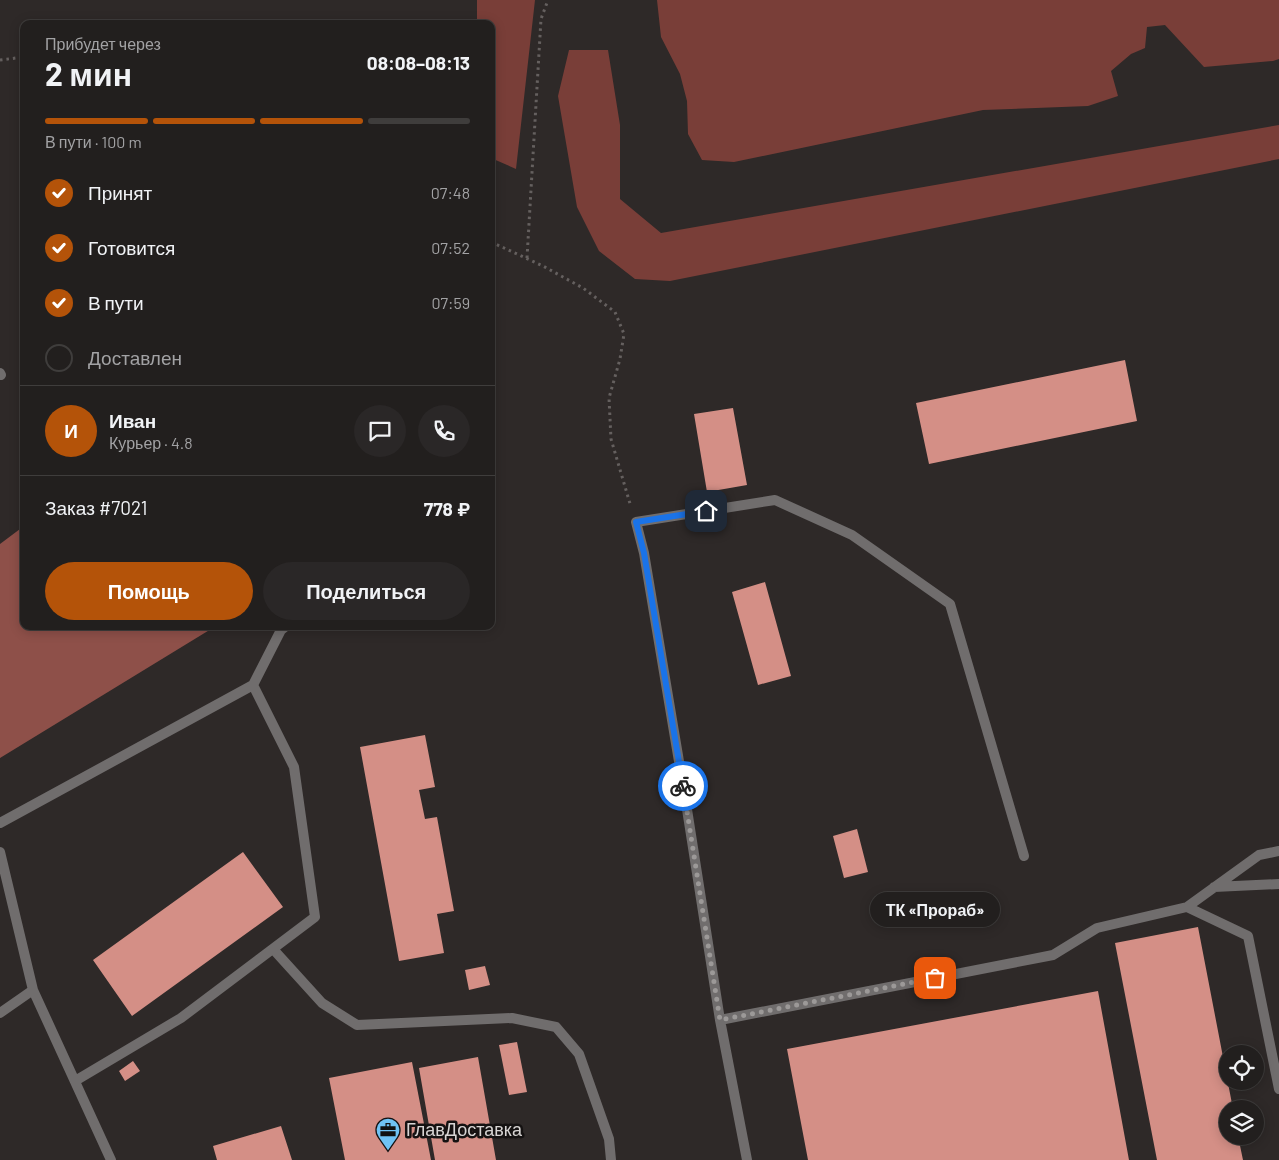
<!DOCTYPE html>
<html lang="ru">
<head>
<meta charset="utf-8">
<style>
  body { margin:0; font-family:Barlow,sans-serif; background:#2a2727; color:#f1f3f6; height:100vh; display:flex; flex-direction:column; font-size:19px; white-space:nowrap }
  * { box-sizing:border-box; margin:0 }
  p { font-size:16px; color:#a2a2a4 }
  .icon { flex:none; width:28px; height:28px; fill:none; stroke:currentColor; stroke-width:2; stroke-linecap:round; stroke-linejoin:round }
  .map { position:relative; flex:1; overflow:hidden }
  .side { position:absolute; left:20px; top:20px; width:475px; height:610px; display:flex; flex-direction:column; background:#221f1e; border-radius:10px; box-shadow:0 2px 12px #0003,0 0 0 1px #3f3d3c }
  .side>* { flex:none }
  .fabs { position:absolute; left:1219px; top:1045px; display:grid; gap:10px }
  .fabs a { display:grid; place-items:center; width:45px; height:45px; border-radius:50%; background:#221f1e; box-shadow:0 2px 12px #0003,0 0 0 1px #3f3d3c; font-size:25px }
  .pin { position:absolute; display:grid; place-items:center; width:42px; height:42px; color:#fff; margin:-21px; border-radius:10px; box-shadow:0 2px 8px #0006 }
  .courier { position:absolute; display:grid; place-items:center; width:50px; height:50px; margin:-25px; border:4px solid #1a73e8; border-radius:50%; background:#fff; color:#222; box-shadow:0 1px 6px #0007 }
  .bubble { position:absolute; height:35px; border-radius:18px; background:#221f1e; box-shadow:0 2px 12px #0003,0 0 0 1px #3f3d3c; font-size:16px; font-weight:700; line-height:35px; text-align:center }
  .summary em { font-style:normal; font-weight:700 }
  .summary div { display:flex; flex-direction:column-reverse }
  .summary { display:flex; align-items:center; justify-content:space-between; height:85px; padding:0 25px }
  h1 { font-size:32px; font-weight:700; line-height:38px }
  .bar { display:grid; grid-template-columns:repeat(4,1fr); gap:8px 5px; align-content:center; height:60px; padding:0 25px }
  .bar i { height:6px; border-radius:4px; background:#3f3d3c }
  .bar .selected { background:#b45309 }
  .bar p { grid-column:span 4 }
  .line { display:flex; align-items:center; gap:12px; padding:0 25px; border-top:1px solid #3f3d3c }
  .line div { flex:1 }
  .round { display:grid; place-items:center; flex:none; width:52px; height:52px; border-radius:26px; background:#2a2727 }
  ol { padding:0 25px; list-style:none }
  li { display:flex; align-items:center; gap:15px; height:55px }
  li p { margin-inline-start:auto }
  li .icon { padding:5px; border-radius:50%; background:#b45309; color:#fff; stroke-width:4 }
  li:last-child { color:#a2a2a4 }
  li i { width:28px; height:28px; border:2px solid #3f3d3c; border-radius:50% }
  .action { display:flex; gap:10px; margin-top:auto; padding:10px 25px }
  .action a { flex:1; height:58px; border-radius:30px; background:#b45309; color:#fff; font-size:20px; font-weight:700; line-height:58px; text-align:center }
  .action a+a { background:#2a2727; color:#f1f3f6 }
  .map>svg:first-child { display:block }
  .green { fill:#793e38 }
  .forest { fill:#8e5049 }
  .building { fill:#d48f86 }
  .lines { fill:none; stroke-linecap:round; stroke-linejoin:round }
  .path { stroke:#65605f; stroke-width:3; stroke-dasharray:2.5 4; stroke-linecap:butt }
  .service { stroke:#706d6d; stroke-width:10 }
  .done { stroke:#9c9998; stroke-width:5; stroke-dasharray:0 9 }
  .route { stroke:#1a73e8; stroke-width:6 }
  .labels { text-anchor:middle; stroke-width:5; stroke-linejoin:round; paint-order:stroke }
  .poi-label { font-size:18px; fill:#d8d5d4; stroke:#151212; text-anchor:start }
</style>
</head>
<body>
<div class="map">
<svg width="1279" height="1160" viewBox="0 0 1279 1160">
  <rect width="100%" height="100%" fill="#2e2928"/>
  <!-- green -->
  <path class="green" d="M 477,0 L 535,0 L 516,169 L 491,158 L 491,24 L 477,24 Z
    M 657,0 L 1279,0 L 1279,59 L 1273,61 L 1204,67 L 1165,25 L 1147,27 L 1145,48 L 1131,54 L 1111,71 L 1118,96 L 1088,106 L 983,110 L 734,162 L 702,160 L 688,134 L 687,101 L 680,74 L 661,37 Z
    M 569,50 L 608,50 L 620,125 L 620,199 L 661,233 L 1279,125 L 1279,159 L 670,281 L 635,279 L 599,251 L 577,207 L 558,96 Z"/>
  <!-- forest -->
  <path class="forest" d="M 24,526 L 24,626 L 216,626 L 0,758 L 0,544 Z"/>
  <!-- building -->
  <path class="building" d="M 1125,360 L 1137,421 L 929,464 L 916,403 Z
    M 733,408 L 747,485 L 707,492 L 694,414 Z
    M 765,582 L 791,676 L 758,685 L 732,592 Z
    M 425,735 L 435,787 L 419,790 L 425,819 L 437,817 L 454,911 L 437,914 L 444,953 L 399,961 L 360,747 Z
    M 857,829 L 868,872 L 844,878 L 833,836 Z
    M 243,852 L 283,907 L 132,1016 L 93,960 Z
    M 1198,927 L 1233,1109 L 1228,1109 L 1228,1136 L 1238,1136 L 1243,1160 L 1157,1160 L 1115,943 Z
    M 485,966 L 490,985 L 469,990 L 465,970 Z
    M 1098,991 L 1129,1160 L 808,1160 L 787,1049 Z
    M 517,1042 L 527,1092 L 509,1095 L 499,1045 Z
    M 478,1057 L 496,1160 L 435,1160 L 419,1068 Z
    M 133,1061 L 140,1071 L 125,1081 L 119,1071 Z
    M 412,1062 L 431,1160 L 345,1160 L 329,1078 Z
    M 281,1126 L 292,1160 L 217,1160 L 213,1146 Z"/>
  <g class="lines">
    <!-- path -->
    <path class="path" d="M 0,60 L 24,57
      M 491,242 L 543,266 L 583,288 L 615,312 L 624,334 L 620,359 L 609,398 L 611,439 L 631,507
      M 527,258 L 541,19 L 548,0"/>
    <!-- service -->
    <path class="service" d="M 0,373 L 1,375
      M 0,823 L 253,685 L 281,630 L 286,626
      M 0,852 L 33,990 L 111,1160
      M 1214,887 L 1279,884
      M 1187,907 L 1248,936 L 1279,1089
      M 273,949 L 322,1003 L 357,1025 L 512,1018 L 556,1027 L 579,1054 L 609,1139 L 611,1160
      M 0,1013 L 33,990
      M 720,1020 L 1053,955 L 1097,928 L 1187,907 L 1259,855 L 1279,851
      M 75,1081 L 181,1018 L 315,917 L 294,767 L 253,685
      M 747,1160 L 720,1020 L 686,803 L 644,553 L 636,522 L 775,500 L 852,535 L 950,604 L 1024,856"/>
  </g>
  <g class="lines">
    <!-- done -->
    <path class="done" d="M 683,786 L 720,1020 L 935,978"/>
    <!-- route -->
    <path class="route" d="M 683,786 L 644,553 L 636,522 L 706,511"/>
  </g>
  <!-- icons -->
  <defs>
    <symbol id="office-pin" viewBox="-11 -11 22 30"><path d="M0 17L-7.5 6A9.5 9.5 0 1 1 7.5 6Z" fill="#6fc2f4" stroke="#151212"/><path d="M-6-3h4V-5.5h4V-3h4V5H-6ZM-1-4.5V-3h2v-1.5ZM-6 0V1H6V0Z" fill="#111"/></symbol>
  </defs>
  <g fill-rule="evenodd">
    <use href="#office-pin" x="374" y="1116" width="28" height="38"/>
  </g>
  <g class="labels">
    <!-- poi labels -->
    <g class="poi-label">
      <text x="406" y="1136">ГлавДоставка</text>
    </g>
  </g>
</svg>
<div class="fabs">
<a><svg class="icon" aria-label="locate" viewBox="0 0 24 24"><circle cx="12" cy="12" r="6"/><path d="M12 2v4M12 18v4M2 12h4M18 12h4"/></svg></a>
<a><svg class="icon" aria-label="layers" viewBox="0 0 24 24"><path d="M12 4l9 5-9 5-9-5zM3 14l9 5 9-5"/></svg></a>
</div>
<div class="pin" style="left:935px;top:978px;background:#ea580c"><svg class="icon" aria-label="bag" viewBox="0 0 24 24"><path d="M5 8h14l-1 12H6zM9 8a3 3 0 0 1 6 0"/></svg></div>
<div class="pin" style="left:706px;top:511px;background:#1f2937"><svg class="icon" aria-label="home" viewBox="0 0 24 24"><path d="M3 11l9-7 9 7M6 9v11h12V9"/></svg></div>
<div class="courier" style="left:683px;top:786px"><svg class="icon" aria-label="bike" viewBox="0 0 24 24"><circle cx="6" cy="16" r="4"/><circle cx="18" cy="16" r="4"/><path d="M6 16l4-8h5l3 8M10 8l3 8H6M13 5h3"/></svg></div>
<div class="bubble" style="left:870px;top:892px;width:130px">ТК «Прораб»</div>
<section class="side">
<div class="summary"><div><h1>2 мин</h1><p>Прибудет через</p></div><em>08:08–08:13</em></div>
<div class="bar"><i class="selected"></i><i class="selected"></i><i class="selected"></i><i></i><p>В пути · 100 m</p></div>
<ol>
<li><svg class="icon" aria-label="check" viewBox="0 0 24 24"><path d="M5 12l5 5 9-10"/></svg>Принят<p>07:48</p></li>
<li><svg class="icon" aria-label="check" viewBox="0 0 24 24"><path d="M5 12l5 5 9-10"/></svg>Готовится<p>07:52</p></li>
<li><svg class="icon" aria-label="check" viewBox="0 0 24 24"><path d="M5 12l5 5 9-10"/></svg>В пути<p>07:59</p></li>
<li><i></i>Доставлен</li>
</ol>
<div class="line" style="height:90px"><b class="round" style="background:#b45309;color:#fff">И</b><div><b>Иван</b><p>Курьер · 4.8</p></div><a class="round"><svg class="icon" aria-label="chat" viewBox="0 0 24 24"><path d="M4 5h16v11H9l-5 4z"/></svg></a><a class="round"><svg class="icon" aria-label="phone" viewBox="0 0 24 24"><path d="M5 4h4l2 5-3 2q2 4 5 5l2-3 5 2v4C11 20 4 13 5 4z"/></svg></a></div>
<div class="line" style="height:65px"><div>Заказ #7021</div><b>778 ₽</b></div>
<div class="action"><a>Помощь</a><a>Поделиться</a></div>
</section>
</div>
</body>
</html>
